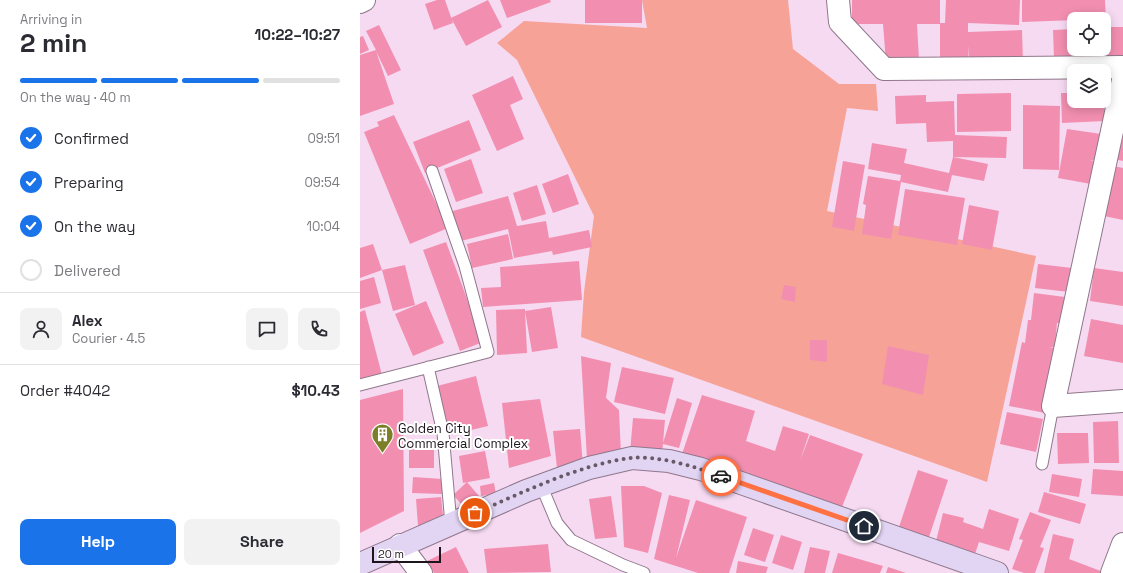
<!DOCTYPE html>
<html lang="en">
<head>
<meta charset="utf-8">
<style>
  body { margin:0; font-family:"Space Grotesk",sans-serif; background:#f2f2f3; color:#2b2b33; height:100vh; display:flex; flex-direction:column; font-size:15px; white-space:nowrap }
  * { box-sizing:border-box; margin:0 }
  p { font-size:13px; color:#7c7c81 }
  .icon { flex:none; width:22px; height:22px; fill:none; stroke:currentColor; stroke-width:2; stroke-linecap:round; stroke-linejoin:round }
  .map { position:relative; flex:1; overflow:hidden }
  .drawer { display:flex; flex-direction:column; background:#fff; width:360px }
  .drawer>* { flex:none }
  .buttons { position:absolute; left:707px; top:12px; display:grid; gap:8px }
  .buttons a { display:grid; place-items:center; width:44px; height:44px; border-radius:8px; background:#fff; box-shadow:0 2px 10px #0003; font-size:20px }
  .scale { position:absolute; left:12px; bottom:10px; width:69px; box-sizing:border-box; padding-left:4px; border:2px solid #1d141c; border-top:0; font-size:11px; line-height:14px; white-space:nowrap; color:#1d141c; -webkit-text-stroke:3px #fff; paint-order:stroke }
  .pin { position:absolute; display:grid; place-items:center; width:34px; height:34px; color:#fff; margin:-17px; border:2px solid #fff; border-radius:50%; box-shadow:0 1px 4px #0007 }
  .courier { position:absolute; display:grid; place-items:center; width:40px; height:40px; margin:-20px; border:3px solid #ff7043; border-radius:50%; background:#fff; color:#222; box-shadow:0 1px 5px #0007 }
  .summary em { font-style:normal; font-weight:600 }
  .summary div { display:flex; flex-direction:column-reverse }
  .summary { display:flex; align-items:center; justify-content:space-between; height:68px; padding:0 20px }
  h1 { font-size:26px; font-weight:600; line-height:30px }
  .bar { display:grid; grid-template-columns:repeat(4,1fr); gap:6px 4px; align-content:center; height:48px; padding:0 20px }
  .bar i { height:5px; border-radius:3px; background:#e1e1e2 }
  .bar .active { background:#1a73e8 }
  .bar p { grid-column:span 4 }
  .line { display:flex; align-items:center; gap:10px; padding:0 20px; border-top:1px solid #e1e1e2 }
  .line div { flex:1 }
  .round { display:grid; place-items:center; flex:none; width:42px; height:42px; border-radius:8px; background:#f2f2f3 }
  ol { padding:0 20px; list-style:none }
  li { display:flex; align-items:center; gap:12px; height:44px }
  li p { margin-inline-start:auto }
  li .icon { padding:4px; border-radius:50%; background:#1a73e8; color:#fff; stroke-width:4 }
  li:last-child { color:#7c7c81 }
  li i { width:22px; height:22px; border:2px solid #e1e1e2; border-radius:50% }
  .button { display:flex; gap:8px; margin-top:auto; padding:8px 20px }
  .button a { flex:1; height:46px; border-radius:8px; background:#1a73e8; color:#fff; font-size:16px; font-weight:600; line-height:46px; text-align:center }
  .button a+a { background:#f2f2f3; color:#2b2b33 }
  main { display:flex; flex:1; min-height:0 }
  .map>svg:first-child { display:block }
  .green { fill:#f7a297 }
  .building { fill:#f28fb0 }
  .lines { fill:none; stroke-linecap:round; stroke-linejoin:round }
  .lane-casing { stroke:#8f778b; stroke-width:13 }
  .street-casing { stroke:#8f778b; stroke-width:24 }
  .secondary-casing { stroke:#8f778b; stroke-width:24 }
  .lane { stroke:#fff; stroke-width:11 }
  .street { stroke:#fff; stroke-width:22 }
  .secondary { stroke:#e2d4f3; stroke-width:22 }
  .done { stroke:#695967; stroke-width:4; stroke-dasharray:0 7.2 }
  .route { stroke:#ff7043; stroke-width:5 }
  .labels { text-anchor:middle; stroke-width:4; stroke-linejoin:round; paint-order:stroke }
  .poi-label { font-size:13px; fill:#1d141c; stroke:#fff; text-anchor:start }
</style>
</head>
<body>
<main>
<section class="drawer">
<div class="summary"><div><h1>2 min</h1><p>Arriving in</p></div><em>10:22–10:27</em></div>
<div class="bar"><i class="active"></i><i class="active"></i><i class="active"></i><i></i><p>On the way · 40 m</p></div>
<ol>
<li><svg class="icon" aria-label="check" viewBox="0 0 24 24"><path d="M5 12l5 5 9-10"/></svg>Confirmed<p>09:51</p></li>
<li><svg class="icon" aria-label="check" viewBox="0 0 24 24"><path d="M5 12l5 5 9-10"/></svg>Preparing<p>09:54</p></li>
<li><svg class="icon" aria-label="check" viewBox="0 0 24 24"><path d="M5 12l5 5 9-10"/></svg>On the way<p>10:04</p></li>
<li><i></i>Delivered</li>
</ol>
<div class="line" style="height:72px"><a class="round"><svg class="icon" aria-label="person" viewBox="0 0 24 24"><circle cx="12" cy="8" r="4"/><path d="M4 21q1-7 8-7t8 7"/></svg></a><div><b>Alex</b><p>Courier · 4.5</p></div><a class="round"><svg class="icon" aria-label="chat" viewBox="0 0 24 24"><path d="M4 5h16v11H9l-5 4z"/></svg></a><a class="round"><svg class="icon" aria-label="phone" viewBox="0 0 24 24"><path d="M5 4h4l2 5-3 2q2 4 5 5l2-3 5 2v4C11 20 4 13 5 4z"/></svg></a></div>
<div class="line" style="height:52px"><div>Order #4042</div><b>$10.43</b></div>
<div class="button"><a>Help</a><a>Share</a></div>
</section>
<div class="map">
<svg width="763" height="573" viewBox="0 0 763 573">
  <rect width="100%" height="100%" fill="#f6daf2"/>
  <!-- green -->
  <path class="green" d="M 282,0 L 428,0 L 433,49 L 479,84 L 516,84 L 518,111 L 487,108 L 467,211 L 676,256 L 627,482 L 221,337 L 224,292 L 234,216 L 157,60 L 137,43 L 164,21 L 287,28 Z"/>
  <!-- building -->
  <path class="building" d="M 77,0 L 85,0 L 93,23 L 74,30 L 65,4 Z
    M 128,0 L 142,27 L 106,46 L 91,18 Z
    M 140,0 L 190,0 L 191,2 L 147,18 Z
    M 225,0 L 282,0 L 282,23 L 225,23 Z
    M 492,0 L 580,0 L 580,24 L 557,24 L 559,60 L 526,62 L 523,24 L 492,24 Z
    M 586,0 L 660,0 L 659,25 L 608,23 L 608,32 L 662,30 L 663,62 L 609,65 L 608,45 L 608,65 L 580,65 L 580,23 L 585,23 Z
    M 662,0 L 745,0 L 746,23 L 744,23 L 744,19 L 662,22 Z
    M 19,25 L 41,70 L 28,76 L 16,51 L 34,104 L 0,116 L 0,55 L 16,50 L 6,31 Z
    M 744,27 L 763,27 L 763,62 L 694,59 L 693,30 L 714,29 L 714,49 L 744,49 Z
    M 3,36 L 9,50 L 0,54 L 0,37 Z
    M 153,76 L 163,99 L 150,105 L 164,139 L 137,151 L 112,95 Z
    M 651,93 L 651,131 L 597,132 L 597,94 Z
    M 701,93 L 714,93 L 714,101 L 744,101 L 745,121 L 702,123 Z
    M 566,95 L 566,102 L 594,101 L 595,135 L 647,137 L 646,158 L 593,157 L 593,141 L 567,142 L 566,123 L 536,124 L 535,96 Z
    M 663,105 L 700,106 L 699,170 L 663,169 Z
    M 34,115 L 88,228 L 50,244 L 4,132 L 19,126 L 17,122 Z
    M 763,116 L 763,161 L 754,159 Z
    M 109,120 L 121,150 L 65,173 L 53,142 Z
    M 707,129 L 741,134 L 736,161 L 730,160 L 735,162 L 731,184 L 698,178 Z
    M 512,143 L 547,149 L 544,163 L 589,173 L 593,157 L 628,164 L 624,181 L 592,175 L 588,192 L 541,182 L 531,239 L 502,234 L 506,205 L 503,204 L 508,176 L 540,181 L 541,175 L 508,169 Z
    M 111,159 L 123,193 L 96,202 L 84,169 Z
    M 483,161 L 505,165 L 494,231 L 472,227 Z
    M 753,166 L 763,168 L 763,220 L 744,216 Z
    M 208,174 L 219,204 L 193,213 L 182,184 Z
    M 177,185 L 186,214 L 162,221 L 153,193 Z
    M 545,189 L 605,198 L 597,245 L 538,235 Z
    M 148,196 L 157,226 L 186,221 L 189,238 L 229,230 L 232,247 L 193,255 L 192,251 L 154,258 L 148,229 L 97,242 L 89,212 Z
    M 609,205 L 639,211 L 632,250 L 602,244 Z
    M 148,234 L 153,259 L 112,268 L 107,244 Z
    M 86,242 L 123,342 L 100,351 L 63,250 Z
    M 13,244 L 22,270 L 45,265 L 55,305 L 33,311 L 22,270 L 0,278 L 0,248 Z
    M 219,261 L 222,300 L 123,307 L 121,288 L 141,287 L 140,267 Z
    M 678,264 L 712,268 L 709,292 L 675,288 Z
    M 734,268 L 763,272 L 763,306 L 730,301 Z
    M 14,277 L 21,303 L 0,309 L 0,281 Z
    M 424,285 L 436,287 L 435,302 L 421,299 Z
    M 674,293 L 705,297 L 702,323 L 697,323 L 695,347 L 689,347 L 695,348 L 685,413 L 649,406 L 662,342 L 665,343 L 668,320 L 671,320 Z
    M 66,301 L 84,343 L 53,356 L 35,314 Z
    M 191,307 L 198,348 L 172,352 L 165,311 L 167,353 L 137,355 L 136,310 L 165,309 L 165,311 Z
    M 5,310 L 22,375 L 0,381 L 0,312 Z
    M 731,319 L 763,325 L 763,363 L 724,356 Z
    M 450,340 L 467,340 L 467,362 L 450,360 Z
    M 528,346 L 569,355 L 563,395 L 522,384 Z
    M 221,356 L 251,363 L 246,398 L 259,410 L 261,455 L 227,459 Z
    M 262,367 L 314,378 L 305,414 L 254,402 Z
    M 116,376 L 128,426 L 90,435 L 77,386 Z
    M 43,389 L 44,511 L 0,533 L 0,400 Z
    M 342,395 L 395,411 L 386,441 L 415,451 L 423,426 L 449,434 L 440,461 L 450,435 L 503,454 L 480,512 L 321,457 Z
    M 317,398 L 332,403 L 319,448 L 303,444 L 302,454 L 270,452 L 273,418 L 305,420 L 303,443 Z
    M 180,399 L 191,456 L 149,468 L 142,403 Z
    M 647,412 L 683,419 L 676,452 L 640,444 Z
    M 758,421 L 759,463 L 734,463 L 733,422 Z
    M 220,429 L 223,465 L 197,468 L 193,431 Z
    M 697,433 L 728,433 L 729,463 L 698,464 Z
    M 49,443 L 74,443 L 74,468 L 49,468 Z
    M 125,451 L 130,478 L 103,483 L 99,456 Z
    M 733,469 L 763,471 L 763,496 L 731,494 Z
    M 558,470 L 588,480 L 568,540 L 538,530 Z
    M 692,474 L 722,479 L 719,497 L 689,492 Z
    M 53,477 L 83,479 L 82,494 L 52,493 Z
    M 107,482 L 119,496 L 105,508 L 93,495 Z
    M 134,483 L 136,494 L 121,496 L 120,486 Z
    M 261,486 L 284,486 L 302,493 L 288,553 L 264,547 Z
    M 684,492 L 726,504 L 720,524 L 678,512 Z
    M 309,495 L 330,500 L 316,558 L 336,500 L 387,517 L 369,573 L 338,573 L 294,559 Z
    M 251,496 L 257,537 L 235,539 L 229,499 Z
    M 81,497 L 83,515 L 58,526 L 56,499 Z
    M 629,509 L 659,519 L 649,551 L 619,542 L 614,557 L 594,551 L 596,546 L 576,541 L 583,513 L 604,518 L 603,522 L 623,529 Z
    M 670,512 L 691,520 L 680,547 L 684,548 L 675,573 L 664,573 L 652,569 L 663,540 L 659,539 Z
    M 393,528 L 414,535 L 405,562 L 384,555 Z
    M 693,534 L 714,539 L 708,564 L 709,559 L 746,573 L 684,573 Z
    M 421,535 L 442,542 L 433,570 L 412,563 Z
    M 188,544 L 191,572 L 127,573 L 124,549 Z
    M 96,547 L 109,573 L 74,573 L 67,561 Z
    M 450,547 L 470,551 L 465,573 L 444,573 Z
    M 478,553 L 523,566 L 520,573 L 472,573 Z
    M 378,561 L 408,567 L 406,573 L 376,573 Z
    M 528,567 L 546,573 L 526,573 Z"/>
  <g class="lines">
    <defs>
      <path id="lane" d="M 68,367 L 83,433 L 91,524
        M 0,385 L 128,352 L 105,266 L 72,171
        M 682,464 L 693,406
        M 181,485 L 197,523 L 211,540 L 263,565 L 284,573"/>
      <path id="street" d="M 478,0 L 480,22 L 524,69 L 763,67
        M 0,2 L 4,0
        M 763,80 L 693,406 L 763,401
        M 40,545 L 61,573
        M 752,573 L 763,544"/>
      <path id="secondary" d="M 0,564 L 166,491 L 229,468 L 272,458 L 309,461 L 341,469 L 637,573"/>
    </defs>
    <!-- lane casing -->
    <use href="#lane" class="lane-casing"/>
    <!-- street casing -->
    <use href="#street" class="street-casing"/>
    <!-- secondary casing -->
    <use href="#secondary" class="secondary-casing"/>
    <!-- lane -->
    <use href="#lane" class="lane"/>
    <!-- street -->
    <use href="#street" class="street"/>
    <!-- secondary -->
    <use href="#secondary" class="secondary"/>
  </g>
  <g class="lines">
    <!-- done -->
    <path class="done" d="M 115,513 C 162,493 220,464 271,458 C 298,455 335,467 361,476"/>
    <!-- route -->
    <path class="route" d="M 361,476 L 504,526"/>
  </g>
  <!-- icons -->
  <defs>
    <symbol id="building-pin" viewBox="-11 -11 22 30"><path d="M0 17L-7.5 6A9.5 9.5 0 1 1 7.5 6Z" fill="#7a7f28" stroke="#fff"/><path d="M-4-6H4V6H1V3H-1V6H-4ZM-2.5-4.3h1.7v1.8h-1.7ZM.8-4.3h1.7v1.8H.8ZM-2.5-1h1.7V.8h-1.7ZM.8-1h1.7V.8H.8Z" fill="#fff"/></symbol>
  </defs>
  <g fill-rule="evenodd">
    <use href="#building-pin" x="10" y="422" width="25" height="34"/>
  </g>
  <g class="labels">
    <!-- poi labels -->
    <g class="poi-label">
      <text x="38" y="433">Golden City<tspan x="38" dy="15">Commercial Complex</tspan></text>
    </g>
  </g>
</svg>
<div class="buttons">
<a><svg class="icon" aria-label="locate" viewBox="0 0 24 24"><circle cx="12" cy="12" r="6"/><path d="M12 2v4M12 18v4M2 12h4M18 12h4"/></svg></a>
<a><svg class="icon" aria-label="layers" viewBox="0 0 24 24"><path d="M12 4l9 5-9 5-9-5zM3 14l9 5 9-5"/></svg></a>
</div>
<div class="scale">20 m</div>
<div class="pin" style="left:115px;top:513px;background:#ea580c"><svg class="icon" aria-label="bag" viewBox="0 0 24 24"><path d="M5 8h14l-1 12H6zM9 8a3 3 0 0 1 6 0"/></svg></div>
<div class="pin" style="left:504px;top:526px;background:#1f2937"><svg class="icon" aria-label="home" viewBox="0 0 24 24"><path d="M3 11l9-7 9 7M6 9v11h12V9"/></svg></div>
<div class="courier" style="left:361px;top:476px"><svg class="icon" aria-label="car" viewBox="0 0 24 24"><path d="M5 17H2v-5l4-1 3-4h7l3 4 3 1v5h-3M9 17h6M6 11h13"/><circle cx="7" cy="17" r="2"/><circle cx="17" cy="17" r="2"/></svg></div>
</div>
</main>
</body>
</html>
